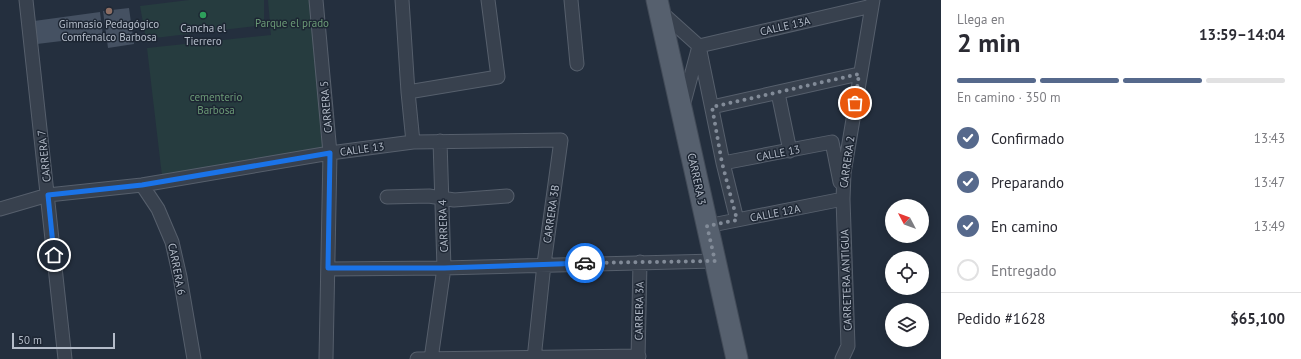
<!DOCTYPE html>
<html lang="es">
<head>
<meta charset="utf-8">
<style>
  body { margin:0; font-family:"PT Sans",sans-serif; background:#f2f2f3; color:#2b2b33; height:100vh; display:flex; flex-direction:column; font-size:15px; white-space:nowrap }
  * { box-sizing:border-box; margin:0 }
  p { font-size:13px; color:#7c7c81 }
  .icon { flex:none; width:22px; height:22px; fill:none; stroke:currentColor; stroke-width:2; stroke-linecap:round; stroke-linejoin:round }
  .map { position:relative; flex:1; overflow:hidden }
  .details { display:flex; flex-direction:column; background:#fff; width:360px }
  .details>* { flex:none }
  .needle { width:26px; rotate:311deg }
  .fabs { position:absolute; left:885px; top:199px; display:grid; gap:8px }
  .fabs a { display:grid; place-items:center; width:44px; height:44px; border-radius:50%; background:#fff; box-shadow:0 2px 10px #0003; font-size:20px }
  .scale { position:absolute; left:12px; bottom:10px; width:103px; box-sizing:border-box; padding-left:4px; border:2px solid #b4bcc9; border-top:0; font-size:11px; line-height:14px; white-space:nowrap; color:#b4bcc9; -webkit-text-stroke:3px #1d2633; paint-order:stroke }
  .pin { position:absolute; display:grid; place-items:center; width:34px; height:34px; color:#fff; margin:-17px; border:2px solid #fff; border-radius:50%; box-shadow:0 1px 4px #0007 }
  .courier { position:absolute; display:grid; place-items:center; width:40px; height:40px; margin:-20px; border:3px solid #1a73e8; border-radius:50%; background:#fff; color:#222; box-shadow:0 1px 5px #0007 }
  .headline em { font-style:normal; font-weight:800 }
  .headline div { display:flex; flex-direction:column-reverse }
  .headline { display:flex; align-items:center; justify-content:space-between; height:68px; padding:0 16px }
  h1 { font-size:26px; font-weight:800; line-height:30px }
  .bar { display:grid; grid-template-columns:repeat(4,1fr); gap:6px 4px; align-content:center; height:48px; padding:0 16px }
  .bar i { height:5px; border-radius:3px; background:#e1e1e2 }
  .bar .current { background:#56698c }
  .bar p { grid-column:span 4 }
  .line { display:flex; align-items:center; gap:10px; padding:0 16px; border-top:1px solid #e1e1e2 }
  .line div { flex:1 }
  ol { padding:0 16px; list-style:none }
  li { display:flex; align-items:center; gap:12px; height:44px }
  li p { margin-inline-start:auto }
  li .icon { padding:4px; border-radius:50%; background:#56698c; color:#fff; stroke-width:4 }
  li:last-child { color:#7c7c81 }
  li i { width:22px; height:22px; border:2px solid #e1e1e2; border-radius:50% }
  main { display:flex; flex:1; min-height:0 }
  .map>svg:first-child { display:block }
  .green { fill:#263c3f }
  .building { fill:#455162 }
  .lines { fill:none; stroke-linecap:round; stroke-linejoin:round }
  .minor-casing { stroke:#565f6c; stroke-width:15 }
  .primary-casing { stroke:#414a57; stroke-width:23 }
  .minor { stroke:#38414e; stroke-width:13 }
  .primary { stroke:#56606e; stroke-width:21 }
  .done { stroke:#828b98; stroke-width:4; stroke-dasharray:0 7.2 }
  .route { stroke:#1a73e8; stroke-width:5 }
  .education-dot { fill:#8d6e63; stroke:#1d2633; stroke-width:1.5 }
  .leisure-dot { fill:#2e9e5b; stroke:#1d2633; stroke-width:1.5 }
  .labels { text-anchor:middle; stroke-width:3; stroke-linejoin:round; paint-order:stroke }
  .park-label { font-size:11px; fill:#6b9a76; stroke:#1d2633 }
  .poi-label { font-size:11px; fill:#b4bcc9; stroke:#1d2633 }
  .street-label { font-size:11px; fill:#b4bcc9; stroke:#1d2633 }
</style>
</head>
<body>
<main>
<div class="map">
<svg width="941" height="359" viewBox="0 0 941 359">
  <rect width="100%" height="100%" fill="#242f3e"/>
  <!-- green -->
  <path class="green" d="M 189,0 L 264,0 L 264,25 L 146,39 L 140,6 Z
    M 268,0 L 312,0 L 325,149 L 162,176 L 147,48 L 271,35 Z"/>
  <!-- building -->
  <path class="building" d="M 129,8 L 134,44 L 108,48 L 103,11 Z
    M 100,12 L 103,36 L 37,44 L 34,21 Z"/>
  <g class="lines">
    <defs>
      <path id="minor" d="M 26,0 L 65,359
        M 316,0 L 330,153 L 326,359
        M 402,0 L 408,92 L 413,142
        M 571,0 L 577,64
        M 660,11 L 699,46
        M 699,46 L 723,163 L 737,220
        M 699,46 L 872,6
        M 408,92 L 498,77 L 488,0
        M 778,93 L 790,151
        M 683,106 L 698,50
        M 712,107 L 859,74
        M 723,163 L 832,142 L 840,182
        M 142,185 L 158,209 L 172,242 L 180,277 L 194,359
        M 387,197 L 429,196 L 454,200 L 507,196
        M 0,209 L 48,195 L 142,185 L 330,153 L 413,142 L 561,140 L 544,264 L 534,359
        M 707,226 L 843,199
        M 328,269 L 444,268 L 715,261
        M 417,359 L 639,356
        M 431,359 L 444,268 L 440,141
        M 638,359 L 640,262
        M 842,359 L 848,346 L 843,199 L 844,173 L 873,0"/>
      <path id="primary" d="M 657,0 L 737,359"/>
    </defs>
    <!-- minor casing -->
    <use href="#minor" class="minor-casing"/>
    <!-- primary casing -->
    <use href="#primary" class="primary-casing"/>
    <!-- minor -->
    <use href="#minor" class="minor"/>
    <!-- primary -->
    <use href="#primary" class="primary"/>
  </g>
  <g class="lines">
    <!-- done -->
    <path class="done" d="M 585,263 L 715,261 L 707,226 L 737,220 L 722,163 L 712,107 L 859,74 L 855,103"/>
    <!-- route -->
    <path class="route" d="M 54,255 L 48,195 L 142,185 L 330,153 L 328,268 L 444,268 L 585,263"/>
  </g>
  <!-- markers -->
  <circle class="education-dot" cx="109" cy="11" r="4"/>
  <circle class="leisure-dot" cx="203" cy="15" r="4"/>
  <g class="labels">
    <!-- park labels -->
    <g class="park-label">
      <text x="292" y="27">Parque el prado</text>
      <text x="216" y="101">cementerio<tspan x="216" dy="13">Barbosa</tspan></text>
    </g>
    <!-- poi labels -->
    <g class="poi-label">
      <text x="109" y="28">Gimnasio Pedagógico<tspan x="109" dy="13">Comfenalco Barbosa</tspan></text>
      <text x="203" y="32">Cancha el<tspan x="203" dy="13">Tierrero</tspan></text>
    </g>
    <!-- street labels -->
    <g class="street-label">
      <text transform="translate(785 26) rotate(-13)" y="4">CALLE 13A</text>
      <text transform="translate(326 107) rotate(-95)" y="4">CARRERA 5</text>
      <text transform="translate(362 149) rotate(-8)" y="4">CALLE 13</text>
      <text transform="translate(778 153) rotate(-11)" y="4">CALLE 13</text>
      <text transform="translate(44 156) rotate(-96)" y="4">CARRERA 7</text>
      <text transform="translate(847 162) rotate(-82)" y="4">CARRERA 2</text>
      <text transform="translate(697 179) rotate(78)" y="4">CARRERA 3</text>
      <text transform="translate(775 213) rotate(-11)" y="4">CALLE 12A</text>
      <text transform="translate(551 214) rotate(-82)" y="4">CARRERA 3B</text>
      <text transform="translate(443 226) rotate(-92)" y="4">CARRERA 4</text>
      <text transform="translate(177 269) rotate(79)" y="4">CARRERA 6</text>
      <text transform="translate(846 280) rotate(-92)" y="4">CARRETERA ANTIGUA</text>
      <text transform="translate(639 311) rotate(-89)" y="4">CARRERA 3A</text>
    </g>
  </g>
</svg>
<div class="fabs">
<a><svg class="needle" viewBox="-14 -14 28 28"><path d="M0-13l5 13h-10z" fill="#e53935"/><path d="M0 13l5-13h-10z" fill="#7c7c81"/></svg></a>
<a><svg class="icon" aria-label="locate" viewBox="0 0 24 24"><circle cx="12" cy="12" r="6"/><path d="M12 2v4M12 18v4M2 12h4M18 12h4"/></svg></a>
<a><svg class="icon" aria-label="layers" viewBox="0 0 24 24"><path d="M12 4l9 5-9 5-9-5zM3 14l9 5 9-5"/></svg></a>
</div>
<div class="scale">50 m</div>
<div class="pin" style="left:855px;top:103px;background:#ea580c"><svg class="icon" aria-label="bag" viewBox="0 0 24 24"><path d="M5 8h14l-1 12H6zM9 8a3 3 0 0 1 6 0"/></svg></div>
<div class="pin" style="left:54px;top:255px;background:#1f2937"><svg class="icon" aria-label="home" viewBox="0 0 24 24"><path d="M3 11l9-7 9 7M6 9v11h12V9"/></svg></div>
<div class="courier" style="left:585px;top:263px"><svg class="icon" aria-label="car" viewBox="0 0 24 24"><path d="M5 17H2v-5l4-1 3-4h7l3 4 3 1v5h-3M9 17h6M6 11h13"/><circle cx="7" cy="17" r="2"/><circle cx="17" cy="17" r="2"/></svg></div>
</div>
<section class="details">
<div class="headline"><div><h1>2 min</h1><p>Llega en</p></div><em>13:59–14:04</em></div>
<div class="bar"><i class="current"></i><i class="current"></i><i class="current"></i><i></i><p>En camino · 350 m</p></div>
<ol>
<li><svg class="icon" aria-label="check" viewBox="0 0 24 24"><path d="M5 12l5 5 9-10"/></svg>Confirmado<p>13:43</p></li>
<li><svg class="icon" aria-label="check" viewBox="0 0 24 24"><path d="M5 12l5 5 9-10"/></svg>Preparando<p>13:47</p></li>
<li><svg class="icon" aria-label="check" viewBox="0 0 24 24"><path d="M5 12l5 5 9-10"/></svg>En camino<p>13:49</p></li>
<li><i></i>Entregado</li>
</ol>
<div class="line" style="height:52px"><div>Pedido #1628</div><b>$65,100</b></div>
</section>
</main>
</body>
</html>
